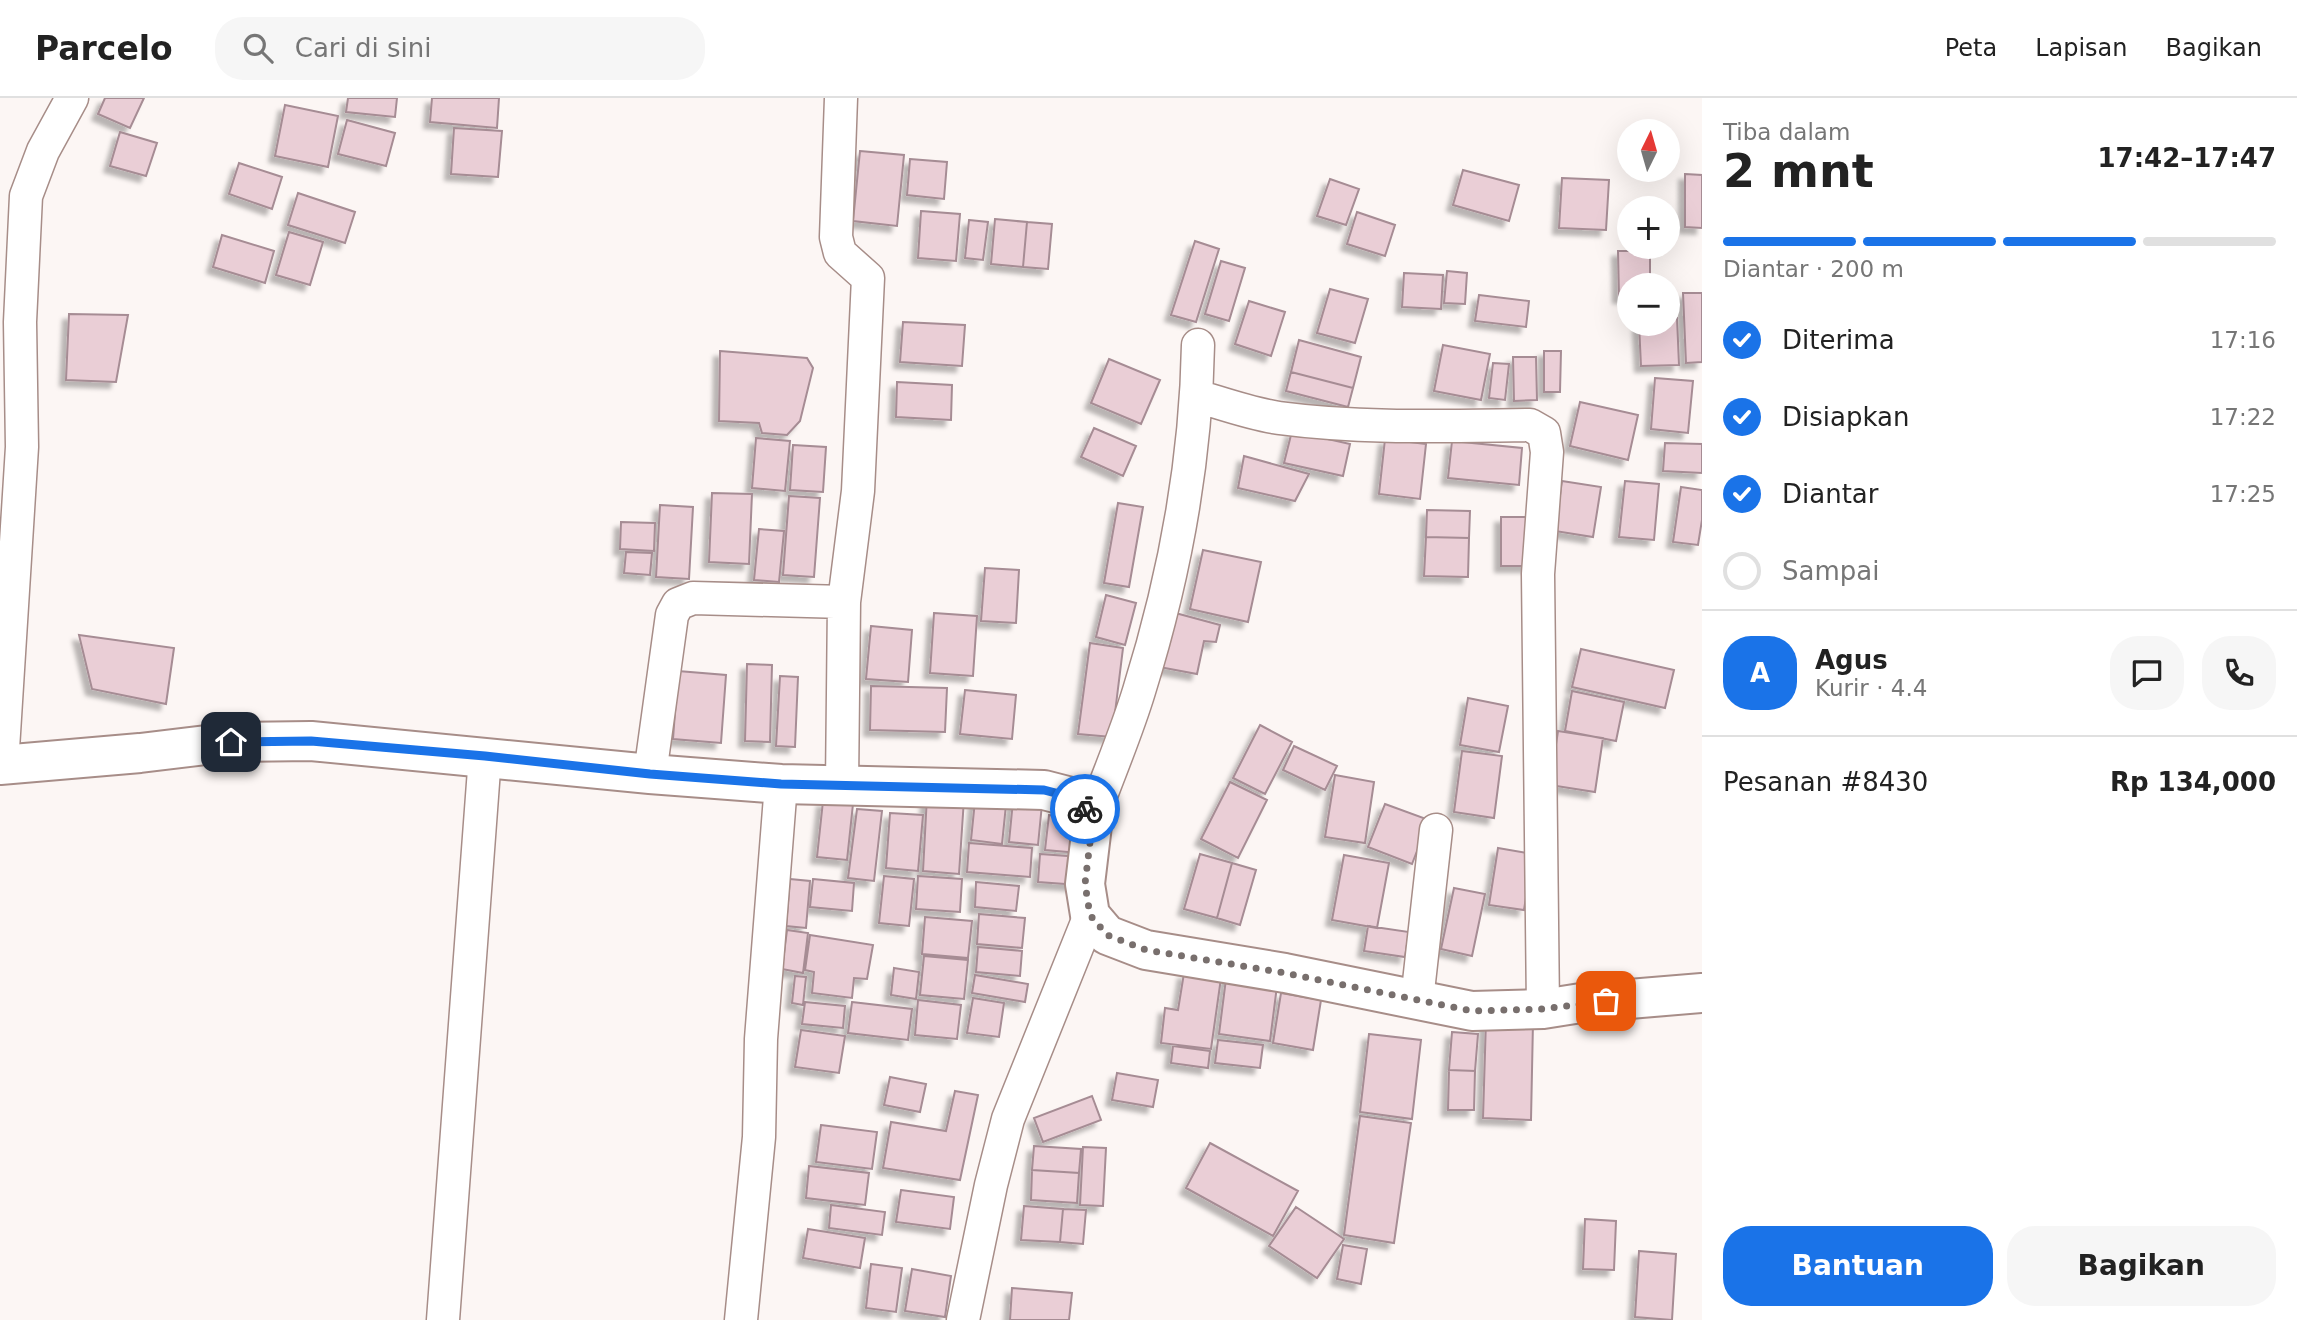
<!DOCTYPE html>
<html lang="id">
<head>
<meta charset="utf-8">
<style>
  body { margin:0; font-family:"DejaVu Sans",sans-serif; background:#f6f6f6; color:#222; height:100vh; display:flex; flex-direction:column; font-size:26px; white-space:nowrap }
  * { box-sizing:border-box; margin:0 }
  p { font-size:23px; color:#767676 }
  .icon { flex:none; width:38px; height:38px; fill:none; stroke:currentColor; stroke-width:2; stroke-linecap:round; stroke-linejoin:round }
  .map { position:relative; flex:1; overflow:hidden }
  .drawer { display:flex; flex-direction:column; background:#fff; width:595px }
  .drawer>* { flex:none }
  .needle { width:46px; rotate:5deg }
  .controls { position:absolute; left:1617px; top:21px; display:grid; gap:14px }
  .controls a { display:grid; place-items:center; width:63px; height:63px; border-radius:50%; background:#fff; box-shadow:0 7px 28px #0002; font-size:35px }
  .pin { position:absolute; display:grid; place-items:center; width:60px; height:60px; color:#fff; margin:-30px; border-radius:14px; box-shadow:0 4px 10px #0006 }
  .courier { position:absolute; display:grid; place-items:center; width:70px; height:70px; margin:-35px; border:5px solid #1a73e8; border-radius:50%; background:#fff; color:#222; box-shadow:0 2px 9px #0007 }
  .headline em { font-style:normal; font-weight:700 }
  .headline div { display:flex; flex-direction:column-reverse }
  .headline { display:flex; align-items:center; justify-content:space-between; height:119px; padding:0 21px }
  h1 { font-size:46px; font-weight:700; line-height:52px }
  .bar { display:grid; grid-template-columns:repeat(4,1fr); gap:10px 7px; align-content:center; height:84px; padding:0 21px }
  .bar i { height:9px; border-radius:5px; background:#e0e0e0 }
  .bar .selected { background:#1a73e8 }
  .bar p { grid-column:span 4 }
  .line { display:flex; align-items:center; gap:18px; padding:0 21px; border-top:2px solid #e0e0e0 }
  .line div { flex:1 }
  .round { display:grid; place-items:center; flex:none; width:74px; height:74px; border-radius:28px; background:#f6f6f6 }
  ol { padding:0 21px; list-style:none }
  li { display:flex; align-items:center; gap:21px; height:77px }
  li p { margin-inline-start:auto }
  li .icon { padding:7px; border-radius:50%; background:#1a73e8; color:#fff; stroke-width:4 }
  li:last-child { color:#767676 }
  li i { width:38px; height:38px; border:4px solid #e0e0e0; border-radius:50% }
  .action { display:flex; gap:14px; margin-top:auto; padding:14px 21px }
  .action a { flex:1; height:80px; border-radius:28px; background:#1a73e8; color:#fff; font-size:28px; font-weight:700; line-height:80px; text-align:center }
  .action a+a { background:#f6f6f6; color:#222 }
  header { display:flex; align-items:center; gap:42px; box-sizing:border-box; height:98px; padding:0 35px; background:#fff; border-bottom:2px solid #e0e0e0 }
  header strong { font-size:33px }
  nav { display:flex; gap:38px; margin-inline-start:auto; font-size:24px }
  .search { width:490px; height:63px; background:#f6f6f6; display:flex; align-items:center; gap:18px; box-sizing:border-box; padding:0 24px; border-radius:28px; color:#767676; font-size:26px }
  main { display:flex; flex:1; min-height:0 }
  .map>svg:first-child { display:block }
  .building { fill:#eaced6; stroke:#a68c94; stroke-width:2; filter:url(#shadow) }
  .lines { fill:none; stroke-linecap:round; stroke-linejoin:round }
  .minor-casing { stroke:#a78d88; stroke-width:35 }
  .tertiary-casing { stroke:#a78d88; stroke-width:42 }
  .minor { stroke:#fff; stroke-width:32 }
  .tertiary { stroke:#fff; stroke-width:38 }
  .done { stroke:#786f6d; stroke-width:7; stroke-dasharray:0 12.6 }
  .route { stroke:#1a73e8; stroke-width:9 }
</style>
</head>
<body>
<header>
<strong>Parcelo</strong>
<div class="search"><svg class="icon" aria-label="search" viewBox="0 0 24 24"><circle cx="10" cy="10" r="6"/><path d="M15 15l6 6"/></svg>Cari di sini</div>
<nav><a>Peta</a><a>Lapisan</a><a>Bagikan</a></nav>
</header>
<main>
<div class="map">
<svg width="1702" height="1222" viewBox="0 0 1702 1222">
  <defs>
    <filter id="shadow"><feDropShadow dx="-6" dy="6" stdDeviation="2" flood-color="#0004"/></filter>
  </defs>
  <rect width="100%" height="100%" fill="#fcf6f4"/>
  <!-- building -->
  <path class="building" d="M 105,0 L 144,0 L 130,30 L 98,16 Z
    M 348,0 L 397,0 L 395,19 L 346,14 Z
    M 432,0 L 499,0 L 497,30 L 430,24 Z
    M 285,7 L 338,18 L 328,69 L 275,58 Z
    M 347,22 L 395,35 L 386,68 L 338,56 Z
    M 454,30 L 502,33 L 498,79 L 451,76 Z
    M 120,34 L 157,45 L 146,78 L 110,68 Z
    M 860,53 L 904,57 L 897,128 L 853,123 Z
    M 910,61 L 947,64 L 944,101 L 907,97 Z
    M 239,65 L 282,79 L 272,111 L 229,96 Z
    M 1463,72 L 1519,87 L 1509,123 L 1453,107 Z
    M 1685,76 L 1702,77 L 1702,130 L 1685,129 Z
    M 1562,80 L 1609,82 L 1606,132 L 1559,130 Z
    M 1330,81 L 1359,91 L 1346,127 L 1317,118 Z
    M 298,95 L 355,114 L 345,145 L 288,127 Z
    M 921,113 L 960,116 L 956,163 L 918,160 Z
    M 1357,114 L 1395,127 L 1385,158 L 1347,146 Z
    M 995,121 L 1027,124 L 1023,169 L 991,166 Z
    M 969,122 L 988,124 L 983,162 L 965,160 Z
    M 1027,124 L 1052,126 L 1048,171 L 1023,169 Z
    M 289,134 L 323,144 L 310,187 L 276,177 Z
    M 222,137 L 274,153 L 265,185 L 213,169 Z
    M 1195,143 L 1219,151 L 1196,224 L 1171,217 Z
    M 1618,153 L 1650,153 L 1650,187 L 1629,187 L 1629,199 L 1619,199 Z
    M 1221,163 L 1245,170 L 1229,223 L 1205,216 Z
    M 1447,173 L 1467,175 L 1465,206 L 1444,205 Z
    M 1404,175 L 1443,177 L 1441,211 L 1402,209 Z
    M 1330,191 L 1368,201 L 1355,245 L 1317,235 Z
    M 1683,195 L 1702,195 L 1702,264 L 1686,265 Z
    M 1479,197 L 1529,203 L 1526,229 L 1475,223 Z
    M 1249,203 L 1285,214 L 1271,258 L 1235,246 Z
    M 69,216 L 128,217 L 116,284 L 66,282 Z
    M 1668,220 L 1677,220 L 1679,267 L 1641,268 L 1639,226 L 1668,226 Z
    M 903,224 L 965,227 L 962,268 L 900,264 Z
    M 1299,242 L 1361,259 L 1353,290 L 1291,274 Z
    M 1443,247 L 1490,256 L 1481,302 L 1434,293 Z
    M 720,253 L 807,260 L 813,270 L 800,323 L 787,337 L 762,335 L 759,325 L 719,323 Z
    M 1544,253 L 1561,253 L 1560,294 L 1544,294 Z
    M 1513,259 L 1536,259 L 1537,302 L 1514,303 Z
    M 1109,261 L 1160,282 L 1141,326 L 1091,305 Z
    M 1493,265 L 1509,266 L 1505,302 L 1489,300 Z
    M 1291,274 L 1353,290 L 1348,309 L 1286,293 Z
    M 1655,280 L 1693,283 L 1688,335 L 1651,331 Z
    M 897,284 L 952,287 L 951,322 L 896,319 Z
    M 1580,304 L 1638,317 L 1628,362 L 1570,348 Z
    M 1094,330 L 1136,348 L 1123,378 L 1081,359 Z
    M 1292,333 L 1350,346 L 1343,378 L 1284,365 Z
    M 756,340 L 790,343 L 785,393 L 752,390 Z
    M 1385,341 L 1426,346 L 1420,401 L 1379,396 Z
    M 1452,343 L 1522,350 L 1519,387 L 1448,380 Z
    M 1665,345 L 1702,346 L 1702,375 L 1663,373 Z
    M 793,347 L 826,349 L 823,394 L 790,392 Z
    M 1244,358 L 1309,376 L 1295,403 L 1238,390 Z
    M 1562,383 L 1601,389 L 1593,439 L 1555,433 Z
    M 1625,383 L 1659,386 L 1654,442 L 1619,439 Z
    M 1681,389 L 1702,392 L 1702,422 L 1698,447 L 1673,444 Z
    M 712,395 L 752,396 L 749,466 L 709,464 Z
    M 789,398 L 820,400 L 814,479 L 783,477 Z
    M 1118,405 L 1143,409 L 1129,489 L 1104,485 Z
    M 660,407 L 693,409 L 689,481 L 656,479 Z
    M 1427,412 L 1470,413 L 1469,440 L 1426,439 Z
    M 1501,419 L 1533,419 L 1533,468 L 1501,468 Z
    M 621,424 L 655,425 L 654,453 L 620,451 Z
    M 759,431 L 784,433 L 779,484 L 754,482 Z
    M 1426,439 L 1469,440 L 1468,479 L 1424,478 Z
    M 1203,452 L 1261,464 L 1248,524 L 1190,511 Z
    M 626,454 L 652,455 L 650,477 L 624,475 Z
    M 985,470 L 1019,472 L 1016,525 L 981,523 Z
    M 1106,497 L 1136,505 L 1125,547 L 1096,539 Z
    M 1168,513 L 1220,527 L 1216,544 L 1204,543 L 1197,576 L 1154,568 Z
    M 934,515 L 977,518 L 973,578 L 930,575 Z
    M 871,528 L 912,532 L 908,584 L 866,581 Z
    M 79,537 L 174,550 L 166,606 L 92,591 Z
    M 1090,545 L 1123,550 L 1112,639 L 1078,636 Z
    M 1581,551 L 1674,572 L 1665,610 L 1572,589 Z
    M 747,566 L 772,567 L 770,644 L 745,643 Z
    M 678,573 L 726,577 L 721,645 L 673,641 Z
    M 780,578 L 798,579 L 795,649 L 776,648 Z
    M 871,588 L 947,590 L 945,634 L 870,632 Z
    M 965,592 L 1016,597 L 1012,641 L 960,636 Z
    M 1572,593 L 1624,604 L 1616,643 L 1565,633 Z
    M 1468,600 L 1508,608 L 1499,654 L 1460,647 Z
    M 1260,627 L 1292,644 L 1265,696 L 1233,680 Z
    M 1558,633 L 1603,640 L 1595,694 L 1550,687 Z
    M 1294,648 L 1337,668 L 1325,692 L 1283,672 Z
    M 1462,653 L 1502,658 L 1494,720 L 1454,714 Z
    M 1335,677 L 1374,684 L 1365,745 L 1325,739 Z
    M 1230,684 L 1267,702 L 1238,760 L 1201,741 Z
    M 976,693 L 1007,697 L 1002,746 L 971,742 Z
    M 927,698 L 964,701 L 959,776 L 923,773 Z
    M 823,703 L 853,706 L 847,762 L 817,759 Z
    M 1013,703 L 1042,706 L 1038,747 L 1009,744 Z
    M 1385,706 L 1429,722 L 1412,766 L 1368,749 Z
    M 857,711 L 882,713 L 874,783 L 848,780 Z
    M 890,715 L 923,717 L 918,773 L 886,770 Z
    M 1049,717 L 1083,720 L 1079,755 L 1045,752 Z
    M 969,745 L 1032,750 L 1030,779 L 967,774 Z
    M 1498,750 L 1533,756 L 1524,812 L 1489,807 Z
    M 1040,756 L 1081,759 L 1079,787 L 1038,784 Z
    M 1200,756 L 1232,765 L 1217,820 L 1184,811 Z
    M 1344,757 L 1389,765 L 1377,830 L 1332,822 Z
    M 1232,765 L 1256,772 L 1240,827 L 1217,820 Z
    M 884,778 L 914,781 L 909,828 L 879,825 Z
    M 918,778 L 962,781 L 960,814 L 916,811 Z
    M 790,781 L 810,783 L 806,830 L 786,828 Z
    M 813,781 L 854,785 L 852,813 L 810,809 Z
    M 976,784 L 1019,788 L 1016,813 L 975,809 Z
    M 1454,790 L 1485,796 L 1472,858 L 1441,851 Z
    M 979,816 L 1025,820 L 1022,850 L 977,846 Z
    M 925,819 L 972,823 L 968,860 L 922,856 Z
    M 1368,828 L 1409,834 L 1405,859 L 1364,853 Z
    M 787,832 L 808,835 L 803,875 L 782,871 Z
    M 810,837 L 873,847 L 867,881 L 854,880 L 852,900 L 812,895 L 814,874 L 805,872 Z
    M 978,849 L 1022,853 L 1020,878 L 976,874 Z
    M 924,858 L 968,862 L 964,901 L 920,897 Z
    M 894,870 L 919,874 L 916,901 L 891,897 Z
    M 1227,873 L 1278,880 L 1270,943 L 1219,936 Z
    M 1184,875 L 1221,880 L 1211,951 L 1161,945 L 1165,910 L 1178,912 Z
    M 975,877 L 1028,886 L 1025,904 L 972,895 Z
    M 795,878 L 806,879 L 803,907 L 792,905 Z
    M 1281,895 L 1321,902 L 1313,952 L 1273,945 Z
    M 973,900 L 1004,905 L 999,939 L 967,935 Z
    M 918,902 L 961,907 L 957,941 L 915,937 Z
    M 805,904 L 845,908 L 843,930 L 802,926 Z
    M 852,904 L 912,911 L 908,942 L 848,935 Z
    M 1486,922 L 1533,924 L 1531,1022 L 1483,1020 Z
    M 801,932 L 845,938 L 839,975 L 795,969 Z
    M 1452,934 L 1478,936 L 1475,973 L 1449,972 Z
    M 1369,936 L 1421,942 L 1412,1021 L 1360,1014 Z
    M 1218,942 L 1263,947 L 1260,970 L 1215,965 Z
    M 1173,948 L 1210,953 L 1208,970 L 1171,965 Z
    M 1449,972 L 1475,973 L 1474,1012 L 1448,1012 Z
    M 1117,975 L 1158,982 L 1153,1009 L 1112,1002 Z
    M 890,979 L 926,986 L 920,1014 L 884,1007 Z
    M 955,993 L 978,997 L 960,1082 L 883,1070 L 891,1024 L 946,1033 Z
    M 1092,998 L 1101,1022 L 1043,1044 L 1034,1020 Z
    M 1360,1018 L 1411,1025 L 1394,1145 L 1344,1137 Z
    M 821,1027 L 877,1034 L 872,1071 L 816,1064 Z
    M 1210,1045 L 1298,1093 L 1273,1138 L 1186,1090 Z
    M 1034,1048 L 1081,1051 L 1079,1075 L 1032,1072 Z
    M 1083,1049 L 1106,1050 L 1103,1108 L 1080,1107 Z
    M 809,1068 L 869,1075 L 865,1107 L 806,1100 Z
    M 1032,1072 L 1079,1075 L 1077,1105 L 1031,1102 Z
    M 901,1092 L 954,1099 L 950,1131 L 896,1124 Z
    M 831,1107 L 885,1114 L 882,1137 L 829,1130 Z
    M 1024,1108 L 1063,1111 L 1060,1144 L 1021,1142 Z
    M 1296,1109 L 1344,1141 L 1317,1180 L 1269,1148 Z
    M 1063,1111 L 1086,1112 L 1083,1146 L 1060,1144 Z
    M 1585,1121 L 1616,1123 L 1614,1172 L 1583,1171 Z
    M 808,1131 L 865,1140 L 860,1170 L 803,1160 Z
    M 1343,1147 L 1367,1151 L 1361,1186 L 1337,1181 Z
    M 1639,1153 L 1676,1156 L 1672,1222 L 1635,1219 Z
    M 871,1166 L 902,1170 L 896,1214 L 866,1210 Z
    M 912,1171 L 951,1178 L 945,1219 L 905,1213 Z
    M 1012,1190 L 1072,1195 L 1069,1222 L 1010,1222 Z"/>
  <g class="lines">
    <defs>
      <path id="minor" d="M 841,0 L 836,139 L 840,155 L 868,180 L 858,393 L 844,504 L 842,687
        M 1197,298 C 1224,306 1252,316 1279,320 C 1362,331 1446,328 1530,327 L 1544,335 L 1547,354 L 1538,476 L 1543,911
        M 2,667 L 22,349 L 20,224 L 26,98 L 43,53 L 72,0
        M 650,676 L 672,517 L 678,506 L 693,500 L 844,504
        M 1093,719 C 1108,677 1126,636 1139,593 C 1174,481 1196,364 1198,247
        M 1417,902 L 1436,732
        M 443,1222 L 485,658
        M 741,1222 L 759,1039 L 761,941 L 781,686
        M 963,1222 L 991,1087 L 1008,1021 L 1090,817"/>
      <path id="tertiary" d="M 0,667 L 140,655 L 231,644 L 311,643 L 650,676 L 781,686 L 1044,692 L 1075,700 L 1093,719 L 1085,786 L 1090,817 L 1107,837 L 1146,852 L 1285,875 L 1472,913 L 1543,911 L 1581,905 L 1702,895"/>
    </defs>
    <!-- minor casing -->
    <use href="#minor" class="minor-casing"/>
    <!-- tertiary casing -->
    <use href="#tertiary" class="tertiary-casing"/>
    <!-- minor -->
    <use href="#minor" class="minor"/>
    <!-- tertiary -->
    <use href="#tertiary" class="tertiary"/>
  </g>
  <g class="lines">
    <!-- done -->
    <path class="done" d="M 1085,711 L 1093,719 L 1085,786 L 1090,817 L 1107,837 L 1146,852 L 1285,875 L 1472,913 L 1543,911 L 1606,903"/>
    <!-- route -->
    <path class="route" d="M 231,644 L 311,643 L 485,658 L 650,676 L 781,686 L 1044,692 L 1075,700 L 1085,711"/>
  </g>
</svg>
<div class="controls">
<a><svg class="needle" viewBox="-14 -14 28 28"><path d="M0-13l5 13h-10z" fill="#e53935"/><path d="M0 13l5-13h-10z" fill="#767676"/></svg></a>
<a>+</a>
<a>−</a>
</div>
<div class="pin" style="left:1606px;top:903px;background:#ea580c"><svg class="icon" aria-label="bag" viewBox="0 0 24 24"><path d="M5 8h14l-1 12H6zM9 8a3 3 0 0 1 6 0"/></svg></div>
<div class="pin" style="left:231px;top:644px;background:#1f2937"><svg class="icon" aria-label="home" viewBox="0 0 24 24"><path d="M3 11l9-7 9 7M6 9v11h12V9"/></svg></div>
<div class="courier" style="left:1085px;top:711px"><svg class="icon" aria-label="bike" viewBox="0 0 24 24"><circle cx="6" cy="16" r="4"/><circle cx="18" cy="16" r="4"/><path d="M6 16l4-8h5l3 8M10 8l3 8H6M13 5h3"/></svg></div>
</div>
<section class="drawer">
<div class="headline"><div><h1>2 mnt</h1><p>Tiba dalam</p></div><em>17:42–17:47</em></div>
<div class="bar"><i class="selected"></i><i class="selected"></i><i class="selected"></i><i></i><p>Diantar · 200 m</p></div>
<ol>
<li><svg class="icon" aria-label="check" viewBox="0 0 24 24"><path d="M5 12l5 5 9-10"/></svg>Diterima<p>17:16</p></li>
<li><svg class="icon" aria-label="check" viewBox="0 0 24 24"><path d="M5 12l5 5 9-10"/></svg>Disiapkan<p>17:22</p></li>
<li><svg class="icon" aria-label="check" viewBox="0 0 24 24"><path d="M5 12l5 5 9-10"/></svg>Diantar<p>17:25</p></li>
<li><i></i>Sampai</li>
</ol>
<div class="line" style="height:126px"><b class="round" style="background:#1a73e8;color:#fff">A</b><div><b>Agus</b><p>Kurir · 4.4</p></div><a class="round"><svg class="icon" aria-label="chat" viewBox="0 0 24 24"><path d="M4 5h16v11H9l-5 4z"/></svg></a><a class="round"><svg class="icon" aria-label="phone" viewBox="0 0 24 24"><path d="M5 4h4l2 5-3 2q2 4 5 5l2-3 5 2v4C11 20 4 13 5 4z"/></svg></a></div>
<div class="line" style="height:91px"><div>Pesanan #8430</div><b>Rp 134,000</b></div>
<div class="action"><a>Bantuan</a><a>Bagikan</a></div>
</section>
</main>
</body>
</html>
